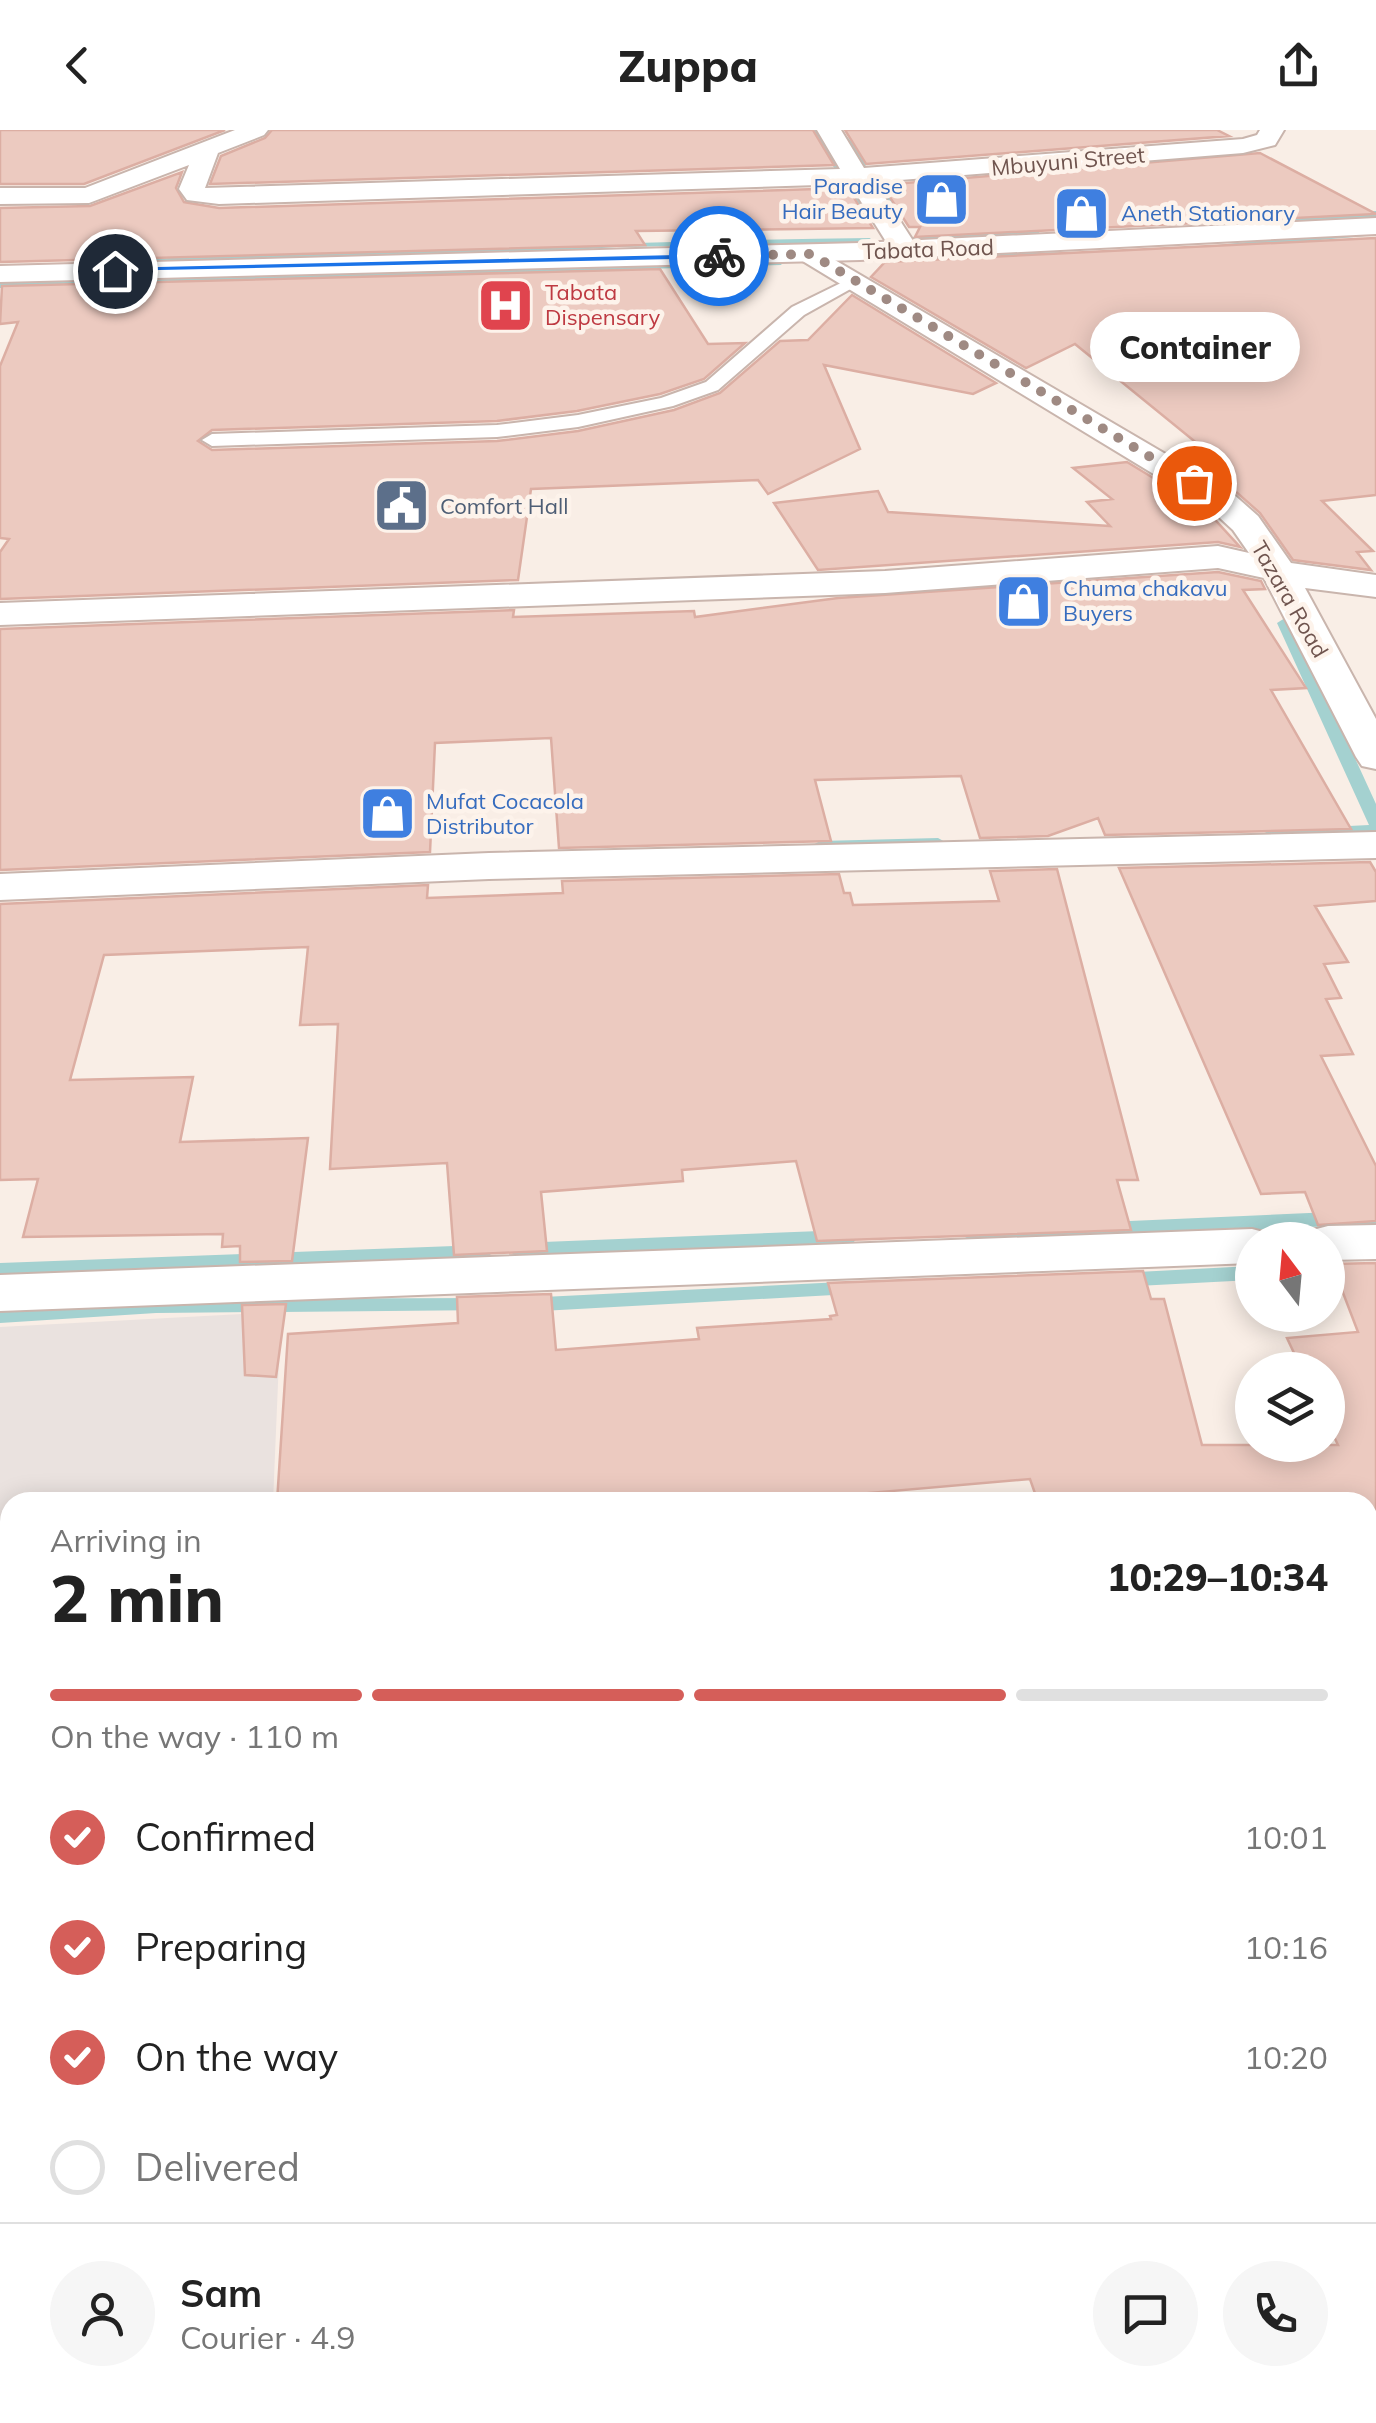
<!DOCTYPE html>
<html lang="en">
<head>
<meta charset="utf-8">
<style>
  body { margin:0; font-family:Mulish,sans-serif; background:#f6f6f6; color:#222; height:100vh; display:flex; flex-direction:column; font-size:38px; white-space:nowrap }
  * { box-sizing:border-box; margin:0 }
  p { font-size:32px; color:#767676 }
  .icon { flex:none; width:55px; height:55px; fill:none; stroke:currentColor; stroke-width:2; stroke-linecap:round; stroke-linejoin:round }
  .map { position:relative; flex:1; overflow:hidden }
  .sheet { position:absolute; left:0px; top:1362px; width:1378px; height:932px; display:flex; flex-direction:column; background:#fff; border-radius:30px 30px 0 0; box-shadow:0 5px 25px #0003 }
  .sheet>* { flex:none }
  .needle { width:65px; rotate:344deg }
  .fabs { position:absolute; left:1235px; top:1092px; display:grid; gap:20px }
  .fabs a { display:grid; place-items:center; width:110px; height:110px; border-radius:50%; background:#fff; box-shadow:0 5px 25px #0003; font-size:50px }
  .pin { position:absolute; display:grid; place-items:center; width:85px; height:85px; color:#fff; margin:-42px; border:5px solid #fff; border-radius:50%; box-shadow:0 2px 10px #0007 }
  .courier { position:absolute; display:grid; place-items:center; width:100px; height:100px; margin:-50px; border:8px solid #1a73e8; border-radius:50%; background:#fff; color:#222; box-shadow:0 2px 12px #0007 }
  .bubble { position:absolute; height:70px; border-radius:35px; background:#fff; box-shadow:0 5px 25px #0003; font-size:32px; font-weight:800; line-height:70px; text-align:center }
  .headline em { font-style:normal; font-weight:800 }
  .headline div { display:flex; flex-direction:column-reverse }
  .headline { display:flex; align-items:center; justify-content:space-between; height:170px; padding:0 50px }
  h1 { font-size:65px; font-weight:800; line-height:75px }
  .bar { display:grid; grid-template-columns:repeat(4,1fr); gap:15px 10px; align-content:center; height:120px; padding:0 50px }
  .bar i { height:12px; border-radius:8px; background:#e0e0e0 }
  .bar .on { background:#d55e59 }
  .bar p { grid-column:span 4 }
  .line { display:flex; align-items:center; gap:25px; padding:0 50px; border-top:2px solid #e0e0e0 }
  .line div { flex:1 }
  .round { display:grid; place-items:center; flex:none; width:105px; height:105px; border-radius:52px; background:#f6f6f6 }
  ol { padding:0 50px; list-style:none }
  li { display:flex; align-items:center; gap:30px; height:110px }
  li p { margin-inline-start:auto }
  li .icon { padding:10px; border-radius:50%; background:#d55e59; color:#fff; stroke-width:4 }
  li:last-child { color:#767676 }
  li i { width:55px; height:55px; border:5px solid #e0e0e0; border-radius:50% }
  header { display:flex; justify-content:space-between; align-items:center; height:130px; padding:0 50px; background:#fff; font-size:45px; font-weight:800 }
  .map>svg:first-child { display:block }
  .industrial { fill:#eae2df }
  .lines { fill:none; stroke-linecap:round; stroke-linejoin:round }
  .stream { fill:#a4d1d0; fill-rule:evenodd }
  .building { fill:#eccac0; stroke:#dcaea3; stroke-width:2.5 }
  .service-casing { stroke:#c9b5ad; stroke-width:4 }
  .minor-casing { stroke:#c9b5ad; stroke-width:4 }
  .secondary-casing { stroke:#ceb6ae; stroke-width:4 }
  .service { fill:#fff; fill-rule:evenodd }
  .minor { fill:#fff; fill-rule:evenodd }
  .secondary { fill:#fff; fill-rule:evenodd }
  .route { fill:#1a73e8 }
  .done { stroke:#9f8a83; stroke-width:10; stroke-dasharray:0 18 }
  .labels { text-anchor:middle; stroke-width:9; stroke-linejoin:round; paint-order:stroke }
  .far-street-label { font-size:22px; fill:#6f544e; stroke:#fdf3eb }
  .far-shop-label { font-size:22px; fill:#366cbe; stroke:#fdf3eb; text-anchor:start }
  .far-health-label { font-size:22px; fill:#be3a42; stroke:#fdf3eb; text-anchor:start }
  .far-service-label { font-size:22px; fill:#4e5e75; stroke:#fdf3eb; text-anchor:start }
</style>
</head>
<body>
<header><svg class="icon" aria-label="back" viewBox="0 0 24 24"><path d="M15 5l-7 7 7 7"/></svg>Zuppa<svg class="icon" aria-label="share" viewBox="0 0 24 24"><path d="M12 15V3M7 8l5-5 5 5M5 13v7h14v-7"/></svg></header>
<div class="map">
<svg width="1376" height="2293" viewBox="0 0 1376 2293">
  <rect width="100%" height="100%" fill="#f9eee6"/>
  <!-- industrial -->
  <path class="industrial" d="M 281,1182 L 273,1372 L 10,1372 L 10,1464 L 0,1465 L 0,1197 Z"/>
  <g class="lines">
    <!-- stream -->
    <path class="stream" d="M 808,0 L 818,0 L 843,39 L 835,39 Z
      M 829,0 L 840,0 L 859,19 L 867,39 L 859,39 L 851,22 Z
      M 866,49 L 874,49 L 907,86 L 907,90 L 899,90 Z
      M 849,50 L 854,53 L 874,92 L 865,90 L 844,53 Z
      M 1376,81 L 1376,87 L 1190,100 L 1185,97 Z
      M 1376,99 L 1376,105 L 1173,123 L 1167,120 Z
      M 1038,101 L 1042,106 L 912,113 L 907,110 L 912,107 Z
      M 870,108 L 874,113 L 616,117 L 506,125 L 138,135 L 132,132 L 138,129 C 382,122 626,111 870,108 Z
      M 1085,122 L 1081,127 L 908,130 L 902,127 L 908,124 Z
      M 785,130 L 781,135 L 0,158 L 0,152 Z
      M 1285,488 L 1293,493 L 1376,674 L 1376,705 L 1270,710 L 1261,705 L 1270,700 L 1369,695 L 1277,493 Z
      M 938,708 L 947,713 L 944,717 L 820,721 L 811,716 L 820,711 Z
      M 1376,1080 L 1376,1094 L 973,1112 L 962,1105 L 973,1098 Z
      M 846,1100 L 857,1107 L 854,1112 L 518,1127 L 507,1120 L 518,1113 Z
      M 481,1115 L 492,1122 L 489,1127 L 0,1147 L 0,1133 Z
      M 1376,1133 L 1376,1147 L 1328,1148 L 1328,1134 Z
      M 1252,1136 L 1252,1150 L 1118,1157 L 1107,1150 L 1118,1143 Z
      M 861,1151 L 869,1153 L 872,1158 L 869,1163 L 523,1182 L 512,1175 L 523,1168 Z
      M 486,1168 L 497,1175 L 494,1180 L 156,1183 L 0,1193 L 0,1177 L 156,1169 Z"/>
  </g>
  <!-- building -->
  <path class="building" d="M 0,0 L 225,0 L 84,54 L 0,54 Z
    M 272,0 L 813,0 L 834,35 L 210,54 L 221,26 L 265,8 Z
    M 845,0 L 1217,0 L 1229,6 L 866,34 Z
    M 1260,23 L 1376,84 L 915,107 L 920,97 L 909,97 L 882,55 Z
    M 182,42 L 176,58 L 184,72 L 219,78 L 848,58 L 873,98 L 636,101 L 645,115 L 0,132 L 0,78 L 90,76 Z
    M 1376,108 L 1376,365 L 1322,371 L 1373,421 L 1357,422 L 1371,440 L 1293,430 L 1260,383 L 1234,360 L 1177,326 L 1209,323 L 1075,214 L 1026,238 L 871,147 L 885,132 Z
    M 660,139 L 708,214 L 745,213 L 704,249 L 660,264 L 577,281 L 497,291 L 212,300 L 198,311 L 212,320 L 497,311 L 578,301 L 674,280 L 720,263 L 780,211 L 808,210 L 852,165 L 996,253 L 973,264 L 824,235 L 860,319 L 768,364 L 758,350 L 531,359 L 518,450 L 0,469 L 0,422 L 9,409 L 0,408 L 0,236 L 18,192 L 0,194 L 2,156 Z
    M 1127,332 L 1206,380 L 1240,417 L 1218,412 L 818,440 L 774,373 L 878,361 L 888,382 L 1110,396 L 1087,372 L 1112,369 L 1073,338 Z
    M 1218,442 L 1261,451 L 1265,459 L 1243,460 L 1306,558 L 1271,560 L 1351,699 L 1105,705 L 1098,688 L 1048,706 L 980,708 L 961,646 L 815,650 L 831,711 L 559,718 L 551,608 L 435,613 L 430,722 L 0,740 L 0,499 L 514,480 L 513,487 L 694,481 L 695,487 L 838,468 Z
    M 1370,732 L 1376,742 L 1376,771 L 1315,776 L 1348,832 L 1324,834 L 1341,868 L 1326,869 L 1353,924 L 1321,926 L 1376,1036 L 1376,1091 L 1318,1095 L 1305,1062 L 1261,1064 L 1119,738 Z
    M 1057,739 L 1138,1050 L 1117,1050 L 1131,1100 L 817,1111 L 796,1031 L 682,1040 L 683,1051 L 541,1062 L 547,1121 L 454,1125 L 447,1033 L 330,1039 L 338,894 L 300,895 L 308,817 L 104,825 L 70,950 L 193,947 L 180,1012 L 308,1008 L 292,1131 L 240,1132 L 240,1116 L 222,1117 L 223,1104 L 23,1107 L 38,1049 L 0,1050 L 0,774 L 428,755 L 427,768 L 563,763 L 562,751 L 839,744 L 844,763 L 850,763 L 853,775 L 999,771 L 990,741 Z
    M 1376,1133 L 1376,1396 L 1368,1372 L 1038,1372 L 1030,1349 L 857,1364 L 859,1372 L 277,1372 L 288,1204 L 458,1193 L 457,1167 L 551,1164 L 556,1220 L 699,1209 L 697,1198 L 831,1189 L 830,1186 L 837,1185 L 828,1153 L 1143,1141 L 1151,1169 L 1164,1169 L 1202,1315 L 1338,1315 L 1328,1294 L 1328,1240 L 1302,1240 L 1287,1208 L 1358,1202 L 1332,1134 Z
    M 286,1174 L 276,1247 L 245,1245 L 242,1175 Z"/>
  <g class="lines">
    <defs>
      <path id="service" d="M 849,149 L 863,152 L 804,185 L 718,260 L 673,276 L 578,297 L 497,307 L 212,316 L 202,310 L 212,304 L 497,295 L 578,285 L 661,268 L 706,252 L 792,177 Z"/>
      <path id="minor" d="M 235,0 L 268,0 L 264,5 L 218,23 L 205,58 L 840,39 L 817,0 L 841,0 L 864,38 L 1243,9 L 1257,5 L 1260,0 L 1284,0 L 1275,15 L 1243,23 L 875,52 L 919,120 L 905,128 L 895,126 L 850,54 L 219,74 L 187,70 L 179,59 L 189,35 L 89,73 L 0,74 L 0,58 L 85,58 Z
        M 811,116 L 1232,363 L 1258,386 L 1291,433 L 1376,445 L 1376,467 L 1305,458 L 1376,589 L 1376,639 L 1362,636 L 1356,627 L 1264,448 L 1218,438 L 885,463 L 0,495 L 0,473 L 885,441 L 1218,416 L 1249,423 L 1233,400 L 1208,377 L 801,130 L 797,124 Z
        M 1376,702 L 1376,728 L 489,749 L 0,770 L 0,744 L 489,723 Z
        M 1376,1095 L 1376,1129 L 1328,1130 L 1328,1110 L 1303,1110 L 1309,1101 L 1328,1096 Z
        M 1252,1099 L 1271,1104 L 1275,1110 L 1252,1110 L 1252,1133 L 0,1181 L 0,1145 Z
        M 1368,1730 L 1376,1730 L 1376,1790 L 1368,1790 Z
        M 0,1819 L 10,1819 L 10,1883 L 0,1883 Z"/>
      <path id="secondary" d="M 1376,88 L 1376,104 L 860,130 L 0,152 L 0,136 L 860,113 Z"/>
    </defs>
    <!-- service casing -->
    <use href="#service" class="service-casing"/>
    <!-- minor casing -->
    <use href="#minor" class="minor-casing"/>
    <!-- secondary casing -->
    <use href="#secondary" class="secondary-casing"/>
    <!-- service -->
    <use href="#service" class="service"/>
    <!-- minor -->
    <use href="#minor" class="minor"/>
    <!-- secondary -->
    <use href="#secondary" class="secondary"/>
  </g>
  <!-- route -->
  <path class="route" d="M 719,124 L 722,128 L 111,141 L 115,138 Z"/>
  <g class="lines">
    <!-- done -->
    <path class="done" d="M 719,126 L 811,124 L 1194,353"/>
  </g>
  <!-- icons -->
  <defs>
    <symbol id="shop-square" viewBox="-11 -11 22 22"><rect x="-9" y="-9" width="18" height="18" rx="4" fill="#3f7fe0" stroke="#fdf3eb"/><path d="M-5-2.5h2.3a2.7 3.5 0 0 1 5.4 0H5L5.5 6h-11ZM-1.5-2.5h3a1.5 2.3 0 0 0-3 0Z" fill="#fff"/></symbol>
    <symbol id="hospital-square" viewBox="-11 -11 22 22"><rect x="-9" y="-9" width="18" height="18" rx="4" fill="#e0444e" stroke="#fdf3eb"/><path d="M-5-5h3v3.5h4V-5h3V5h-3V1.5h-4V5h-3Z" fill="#fff"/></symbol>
    <symbol id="civic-square" viewBox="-11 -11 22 22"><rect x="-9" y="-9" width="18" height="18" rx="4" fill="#5c6f8a" stroke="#fdf3eb"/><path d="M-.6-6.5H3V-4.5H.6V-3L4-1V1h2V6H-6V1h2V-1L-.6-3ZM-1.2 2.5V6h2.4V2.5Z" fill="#fff"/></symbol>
  </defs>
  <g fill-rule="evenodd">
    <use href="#shop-square" x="910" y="38" width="63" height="63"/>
    <use href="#shop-square" x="1050" y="52" width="63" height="63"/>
    <use href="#hospital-square" x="474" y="144" width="63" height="63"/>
    <use href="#civic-square" x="370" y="344" width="63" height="63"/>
    <use href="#shop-square" x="992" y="440" width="63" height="63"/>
    <use href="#shop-square" x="356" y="652" width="63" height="63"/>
  </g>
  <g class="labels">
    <!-- far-street labels -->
    <g class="far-street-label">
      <text transform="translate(1068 31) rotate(-5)" y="8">Mbuyuni Street</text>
      <text transform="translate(928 119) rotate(-2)" y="8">Tabata Road</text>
      <text transform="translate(1290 469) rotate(60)" y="8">Tazara Road</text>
    </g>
    <!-- far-shop labels -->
    <g class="far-shop-label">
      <text x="903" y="64" text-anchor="end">Paradise<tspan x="903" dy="25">Hair Beauty</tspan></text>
      <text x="1121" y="91">Aneth Stationary</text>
      <text x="1063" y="466">Chuma chakavu<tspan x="1063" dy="25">Buyers</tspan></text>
      <text x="426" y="679">Mufat Cocacola<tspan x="426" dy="25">Distributor</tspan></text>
    </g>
    <!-- far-health labels -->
    <g class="far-health-label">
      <text x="545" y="170">Tabata<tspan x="545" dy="25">Dispensary</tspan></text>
    </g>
    <!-- far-service labels -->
    <g class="far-service-label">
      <text x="440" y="384">Comfort Hall</text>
    </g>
  </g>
</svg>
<div class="fabs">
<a><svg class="needle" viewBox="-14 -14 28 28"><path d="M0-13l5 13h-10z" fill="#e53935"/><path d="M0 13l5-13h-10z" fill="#767676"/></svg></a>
<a><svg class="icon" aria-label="layers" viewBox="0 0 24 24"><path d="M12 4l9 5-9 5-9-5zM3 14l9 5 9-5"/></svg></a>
</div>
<div class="pin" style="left:1194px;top:353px;background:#ea580c"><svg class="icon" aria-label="bag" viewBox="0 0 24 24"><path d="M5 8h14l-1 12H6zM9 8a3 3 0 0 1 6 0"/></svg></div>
<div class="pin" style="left:115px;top:141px;background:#1f2937"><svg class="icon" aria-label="home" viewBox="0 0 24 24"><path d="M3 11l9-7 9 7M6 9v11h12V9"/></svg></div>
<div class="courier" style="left:719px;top:126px"><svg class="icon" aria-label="bike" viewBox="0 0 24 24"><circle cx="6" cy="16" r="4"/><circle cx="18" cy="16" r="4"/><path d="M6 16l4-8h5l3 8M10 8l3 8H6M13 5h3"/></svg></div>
<div class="bubble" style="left:1090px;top:182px;width:210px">Container</div>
<section class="sheet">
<div class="headline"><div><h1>2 min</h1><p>Arriving in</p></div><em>10:29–10:34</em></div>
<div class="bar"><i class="on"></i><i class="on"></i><i class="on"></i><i></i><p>On the way · 110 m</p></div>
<ol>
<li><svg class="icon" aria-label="check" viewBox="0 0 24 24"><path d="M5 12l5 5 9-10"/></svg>Confirmed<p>10:01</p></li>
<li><svg class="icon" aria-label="check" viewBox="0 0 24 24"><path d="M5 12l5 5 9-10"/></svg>Preparing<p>10:16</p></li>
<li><svg class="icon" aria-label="check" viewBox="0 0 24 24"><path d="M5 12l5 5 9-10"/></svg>On the way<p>10:20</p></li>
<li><i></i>Delivered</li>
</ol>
<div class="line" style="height:180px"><a class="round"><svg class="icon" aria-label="person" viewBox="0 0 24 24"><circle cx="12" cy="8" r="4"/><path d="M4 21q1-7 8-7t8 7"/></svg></a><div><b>Sam</b><p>Courier · 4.9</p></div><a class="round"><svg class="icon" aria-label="chat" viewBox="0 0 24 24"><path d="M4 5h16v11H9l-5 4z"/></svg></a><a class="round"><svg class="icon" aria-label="phone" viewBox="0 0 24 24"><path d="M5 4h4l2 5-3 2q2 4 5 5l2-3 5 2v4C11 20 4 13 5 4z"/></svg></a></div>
</section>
</div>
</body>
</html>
